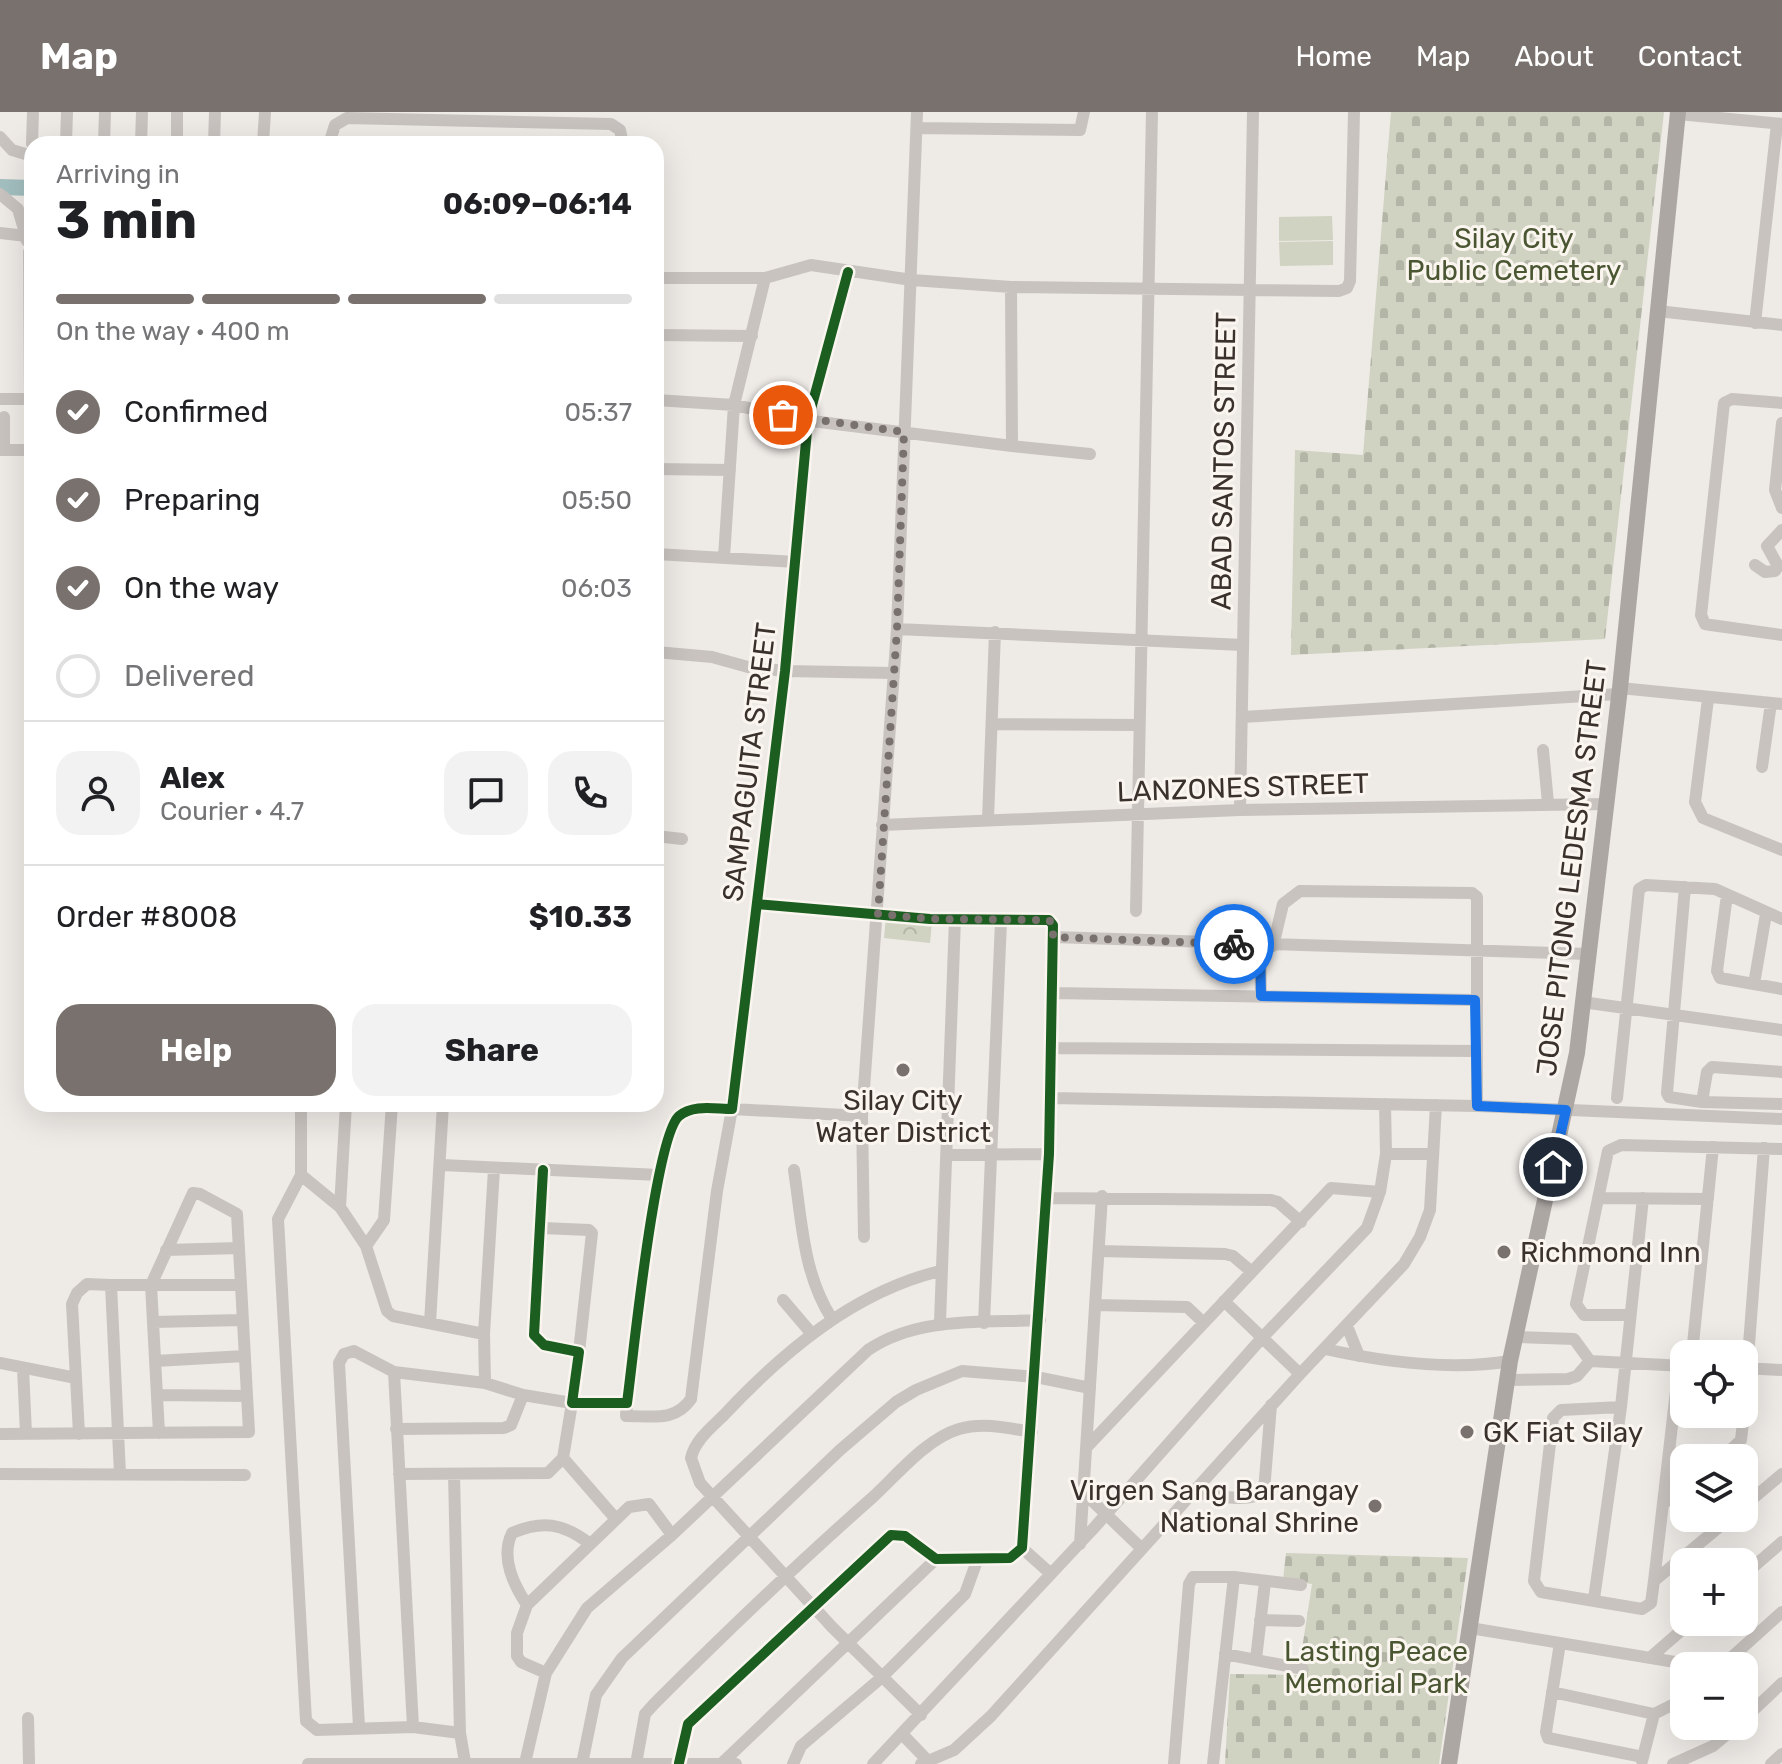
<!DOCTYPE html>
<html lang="en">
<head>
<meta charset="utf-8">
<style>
  body { margin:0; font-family:Rubik,sans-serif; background:#f2f2f2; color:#202124; height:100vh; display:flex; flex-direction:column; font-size:30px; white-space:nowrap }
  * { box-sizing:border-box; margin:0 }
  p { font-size:26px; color:#757577 }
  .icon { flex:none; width:44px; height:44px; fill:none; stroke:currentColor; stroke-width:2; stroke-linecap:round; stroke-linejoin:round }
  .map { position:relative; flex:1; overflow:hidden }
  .panel { position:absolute; left:24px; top:24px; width:640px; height:976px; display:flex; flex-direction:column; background:#fff; border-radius:24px; box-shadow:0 8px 32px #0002 }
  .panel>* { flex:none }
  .fabs { position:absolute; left:1670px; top:1228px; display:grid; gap:16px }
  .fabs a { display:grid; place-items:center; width:88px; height:88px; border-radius:16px; background:#fff; box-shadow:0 8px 32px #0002; font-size:40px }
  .pin { position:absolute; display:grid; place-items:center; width:68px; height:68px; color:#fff; margin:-34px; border:4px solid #fff; border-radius:50%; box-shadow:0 2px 8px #0007 }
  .courier { position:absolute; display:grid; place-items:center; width:80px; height:80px; margin:-40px; border:6px solid #1a73e8; border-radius:50%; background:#fff; color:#222; box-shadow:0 2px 10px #0007 }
  .overview em { font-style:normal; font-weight:700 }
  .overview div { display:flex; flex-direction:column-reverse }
  .overview { display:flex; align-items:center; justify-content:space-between; height:136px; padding:0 32px }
  h1 { font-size:52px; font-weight:700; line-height:60px }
  .bar { display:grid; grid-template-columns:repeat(4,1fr); gap:12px 8px; align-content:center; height:96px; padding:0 32px }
  .bar i { height:10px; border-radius:6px; background:#e0e0e0 }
  .bar .active { background:#79716d }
  .bar p { grid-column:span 4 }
  .line { display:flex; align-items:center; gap:20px; padding:0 32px; border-top:2px solid #e0e0e0 }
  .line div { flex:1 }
  .round { display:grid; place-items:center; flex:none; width:84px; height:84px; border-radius:24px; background:#f2f2f2 }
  ol { padding:0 32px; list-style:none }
  li { display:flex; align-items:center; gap:24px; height:88px }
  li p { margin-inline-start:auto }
  li .icon { padding:8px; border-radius:50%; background:#79716d; color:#fff; stroke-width:4 }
  li:last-child { color:#757577 }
  li i { width:44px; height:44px; border:4px solid #e0e0e0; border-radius:50% }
  .button { display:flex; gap:16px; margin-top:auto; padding:16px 32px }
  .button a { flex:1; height:92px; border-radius:24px; background:#79716d; color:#fff; font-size:32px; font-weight:700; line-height:92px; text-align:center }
  .button a+a { background:#f2f2f2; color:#202124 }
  header { display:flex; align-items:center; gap:48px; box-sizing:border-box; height:112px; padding:0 40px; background:#79716d; color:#fff }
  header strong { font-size:38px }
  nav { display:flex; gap:44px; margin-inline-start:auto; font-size:28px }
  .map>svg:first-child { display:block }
  .forest { fill:url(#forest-crowns) }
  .cemetery { fill:url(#cemetery-stones) }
  .garden { fill:#d0d3c1 }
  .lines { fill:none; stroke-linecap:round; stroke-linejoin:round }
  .river { stroke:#a3bfbf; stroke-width:16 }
  .minor { stroke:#c8c3bf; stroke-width:12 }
  .major { stroke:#ada7a4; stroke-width:16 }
  .cycleway-casing { stroke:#faf5ef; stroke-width:15 }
  .cycleway { stroke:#1b5e20; stroke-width:10 }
  .done { stroke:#79716d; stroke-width:8; stroke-dasharray:0 14.4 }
  .route { stroke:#1a73e8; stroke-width:10 }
  .poi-dot { fill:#79716d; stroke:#faf5ef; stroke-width:3 }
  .labels { text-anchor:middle; stroke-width:6; stroke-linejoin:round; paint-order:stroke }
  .park-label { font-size:28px; fill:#4a5632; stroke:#faf5ef }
  .street-label { font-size:28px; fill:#3a302c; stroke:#faf5ef }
  .poi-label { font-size:28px; fill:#3a302c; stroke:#faf5ef; text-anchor:start }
</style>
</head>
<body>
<header>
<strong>Map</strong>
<nav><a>Home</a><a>Map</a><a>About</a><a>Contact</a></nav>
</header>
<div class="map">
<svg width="1782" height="1652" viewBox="0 0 1782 1652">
  <defs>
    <pattern id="forest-crowns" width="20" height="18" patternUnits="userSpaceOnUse" patternTransform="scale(2)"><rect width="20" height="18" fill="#d0d3c1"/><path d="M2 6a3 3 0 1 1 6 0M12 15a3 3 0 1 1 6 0" fill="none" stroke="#b3b5a6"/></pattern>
    <pattern id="cemetery-stones" width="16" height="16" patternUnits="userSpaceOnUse" patternTransform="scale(2)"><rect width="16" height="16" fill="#d0d3c1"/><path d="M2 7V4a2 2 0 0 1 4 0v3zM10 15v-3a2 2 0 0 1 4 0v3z" fill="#b3b5a6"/></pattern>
  </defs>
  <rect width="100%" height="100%" fill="#eeeae6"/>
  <!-- forest -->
  <path class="forest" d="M 886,805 L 932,810 L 930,831 L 884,826 Z"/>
  <!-- cemetery -->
  <path class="cemetery" d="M 1391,0 L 1664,0 L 1605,527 L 1291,543 L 1295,338 L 1363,343 Z
    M 1286,1441 L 1468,1446 L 1439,1652 L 1225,1652 L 1230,1562 L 1298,1563 L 1312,1472 L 1283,1468 Z"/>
  <!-- garden -->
  <path class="garden" d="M 1332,104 L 1333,128 L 1279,129 L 1279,105 Z
    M 1333,129 L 1333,153 L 1280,154 L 1279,130 Z"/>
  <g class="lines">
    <!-- river -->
    <path class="river" d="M 0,75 L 32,76"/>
    <!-- minor -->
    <path class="minor" d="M 1678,2 L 1782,12
      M 917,16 L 1080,18 L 1084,0
      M 0,25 L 12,38 L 32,44
      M 32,32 L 33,0
      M 66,32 L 67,0
      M 104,32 L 105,0
      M 141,32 L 142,0
      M 177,32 L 177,0
      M 214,32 L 215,0
      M 263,32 L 265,0
      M 329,32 L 335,13 L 347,6 L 611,12 L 620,18 L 623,32
      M 0,82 L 18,97 L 26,124
      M 0,121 L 26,124 L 27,129
      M 29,140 L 30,287
      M 656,166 L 765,166 L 811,153 L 912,168 L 1011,175 L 1339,179 L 1347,176 L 1350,169 L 1354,0
      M 1658,199 L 1782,213
      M 1755,211 L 1777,12
      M 656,223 L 752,224
      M 0,287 L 32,287
      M 656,288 L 734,293 L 812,309 L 1012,334 L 1011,175
      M 1782,291 L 1732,287 L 1724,291 L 1701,503 L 1705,512 L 1711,513 L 1782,523
      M 4,305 L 4,338
      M 1782,311 L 1775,378 L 1782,396
      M 1012,334 L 1090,342
      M 0,338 L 32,338
      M 656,357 L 730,358
      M 656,442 L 796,450
      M 724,445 L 734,293 L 765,166
      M 1755,453 L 1765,460 L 1775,459 L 1778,454 L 1767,434 L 1782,418
      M 897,517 L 1243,533
      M 656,540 L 712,545 L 748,555 L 785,559 L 893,561
      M 1620,576 L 1782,592
      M 1708,587 L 1695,690 L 1703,706 L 1782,738
      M 1242,605 L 1618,582
      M 993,612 L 1138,613
      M 1543,638 L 1548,691
      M 1762,655 L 1771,591
      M 1240,698 L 1253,0
      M 988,707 L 995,520
      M 882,713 L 1240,698 L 1606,692
      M 656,724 L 682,727
      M 1685,775 L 1667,981 L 1669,985 L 1702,990 L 1782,992
      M 1727,783 L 1717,859 L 1720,866 L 1782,877
      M 1136,799 L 1152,0
      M 1053,825 L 1588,842
      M 1260,833 L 1261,884
      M 1273,834 L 1283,792 L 1300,779 L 1472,781 L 1477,785 L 1477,994
      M 1754,872 L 1766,802
      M 1052,881 L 1475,888
      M 1582,890 L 1782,918
      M 1051,936 L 1475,939
      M 1051,986 L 1477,994 L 1782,1007
      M 1617,986 L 1639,777 L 1646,773 L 1715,777 L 1782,807
      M 1702,990 L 1707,960 L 1712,955 L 1782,960
      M 301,992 L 301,1063 L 278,1107 L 306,1609 L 317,1618 L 413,1615 L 460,1621 L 465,1650
      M 1386,1042 L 1433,1042
      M 948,1043 L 1049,1042
      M 442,1053 L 659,1063
      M 543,1058 L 534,1223 L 544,1233 L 579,1240 L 572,1291 L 627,1291 C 633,1247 655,1025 679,1004 C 693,992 715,997 732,997 L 785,559 L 808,308 L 848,160
      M 794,1058 C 802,1110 803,1162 832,1207
      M 301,1063 L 340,1095 L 366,1134 L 387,1199 L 393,1204 L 484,1222 L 485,1271 L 394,1260 L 354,1239 L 344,1242 L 339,1251 L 359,1615
      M 1046,1086 L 1271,1088 L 1278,1090 L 1301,1110
      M 1598,1086 L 1708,1087
      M 340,1095 L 346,992
      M 542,1116 L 589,1118 L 592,1121 L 579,1240
      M 864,1125 L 862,1004 L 897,517 L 917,0
      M 366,1134 L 384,1108 L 392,992
      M 166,1138 L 239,1136
      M 1099,1139 L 1225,1142 L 1233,1144 L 1252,1160
      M 783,1188 L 812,1222
      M 1224,1189 L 1300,1262
      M 1095,1193 L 1187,1195 L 1204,1211
      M 1629,1203 L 1584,1203 L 1576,1192 L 1608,1039 L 1621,1033 L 1782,1037
      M 153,1210 L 242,1208
      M 940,1210 L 955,807
      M 430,1211 L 443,992
      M 984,1211 L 1001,809
      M 1347,1214 L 1359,1244
      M 484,1222 L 494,1057
      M 1325,1237 C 1384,1250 1451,1259 1510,1249
      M 1692,1242 L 1713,1035
      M 155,1249 L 245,1244
      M 1590,1249 L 1684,1254
      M 0,1251 L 76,1266
      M 23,1256 L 26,1322
      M 1744,1256 L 1782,1258
      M 394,1260 L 413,1615
      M 1508,1268 L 1568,1267 L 1577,1264 L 1590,1249 L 1574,1227 L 1516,1225
      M 158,1283 L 247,1284
      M 627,1291 L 626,1304 C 653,1304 675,1310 691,1287 L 717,1079 L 732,997 L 862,1004
      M 1621,1295 L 1561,1298 L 1553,1306 L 1534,1469 L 1541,1480 L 1642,1497 L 1651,1491 L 1654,1469 L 1679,1253
      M 1744,1298 L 1764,1036
      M 396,1317 L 504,1316 L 511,1313 L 523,1283 L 485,1271
      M 159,1321 L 151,1173 L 193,1081 L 200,1082 L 237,1102 L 241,1173
      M 0,1322 L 249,1320 L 241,1173 L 111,1173 L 120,1362
      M 79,1322 L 72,1192 L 77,1181 L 87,1172 L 111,1173
      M 1086,1336 L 1331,1076 L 1380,1080
      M 563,1346 L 615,1406
      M 1722,1346 L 1741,1328 L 1744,1302
      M 0,1362 L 245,1363
      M 399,1362 L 548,1361 L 563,1346 L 572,1291 L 523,1283
      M 454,1362 L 460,1621
      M 1083,1380 L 1141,1436
      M 1191,1380 C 1211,1382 1249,1393 1264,1379 L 1271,1293
      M 1664,1391 L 1684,1376
      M 1744,1394 L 1782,1362
      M 1080,1432 L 1102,1084
      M 1022,1436 L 1051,1462
      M 1744,1463 L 1782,1430
      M 1654,1469 L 1730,1406
      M 1594,1487 L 1621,1295 L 1643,1086
      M 527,1493 C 514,1473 500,1446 512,1421 C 542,1408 562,1411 589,1431
      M 1260,1508 L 1299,1509
      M 1470,1516 L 1699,1554
      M 1560,1531 L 1546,1620 L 1548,1626 L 1643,1645
      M 1225,1542 L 1303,1557
      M 1652,1544 L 1691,1510
      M 1256,1547 L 1265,1470
      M 1722,1554 L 1782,1500
      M 546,1561 L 521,1550 L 517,1544 L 517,1521 L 527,1493 L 629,1395 L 649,1392 L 672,1423
      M 1552,1580 L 1654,1602 L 1684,1587
      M 921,1603 L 832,1515 L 700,1371 L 691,1346 C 695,1328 712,1315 724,1303 C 784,1239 854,1180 940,1159
      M 28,1606 L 29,1652
      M 1744,1607 L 1782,1571
      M 902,1622 L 929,1650
      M 1642,1649 L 1654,1602
      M 525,1651 L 546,1561 L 587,1496 L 672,1423 L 868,1238 C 918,1204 983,1211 1040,1208
      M 679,1651 L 688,1612 L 891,1423 L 905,1424 L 936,1447 L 1010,1446 L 1022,1436 L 1049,1042 L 1053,813 L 1049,808 L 930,807 L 757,792
      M 308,1652 L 736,1652
      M 582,1652 L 596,1583 L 622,1546 L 840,1338 L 896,1290 L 916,1278 L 962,1259 L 1036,1265 L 1090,1276
      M 636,1652 L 645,1602 L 654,1592 C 725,1521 797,1452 873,1385 C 898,1362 926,1327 959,1317 C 984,1310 1008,1316 1032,1320
      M 721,1652 L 936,1447
      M 793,1652 L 801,1634 L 881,1566 L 965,1482 L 978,1446
      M 873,1652 L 1093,1417 L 1261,1227 L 1367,1116 L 1380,1080 L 1386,1042 L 1385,992
      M 921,1652 L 954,1638 L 991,1604 L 1300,1262 L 1404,1152 L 1420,1125 L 1430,1098 L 1436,993
      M 1174,1652 L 1189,1472 L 1193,1465 L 1234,1465 L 1301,1473
      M 1213,1652 L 1234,1465
      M 1673,1652 L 1713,1634 L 1737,1614
      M 1771,1652 L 1782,1642"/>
    <!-- major -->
    <path class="major" d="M 1449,1652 L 1510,1249 L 1577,941 L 1620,576 L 1678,0"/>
    <defs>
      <path id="cycleway" d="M 543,1058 L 534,1223 L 544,1233 L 579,1240 L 572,1291 L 627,1291 C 633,1247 655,1025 679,1004 C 693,992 715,997 732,997 L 785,559 L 808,308 L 848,160
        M 679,1651 L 688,1612 L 891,1423 L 905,1424 L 936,1447 L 1010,1446 L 1022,1436 L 1049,1042 L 1053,813 L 1049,808 L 930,807 L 757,792"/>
    </defs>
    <!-- cycleway casing -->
    <use href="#cycleway" class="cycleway-casing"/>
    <!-- cycleway -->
    <use href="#cycleway" class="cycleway"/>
  </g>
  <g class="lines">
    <!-- done -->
    <path class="done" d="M 783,303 L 904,320 L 897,517 L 878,802 L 930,807 L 1049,808 L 1053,813 L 1053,825 L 1234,832"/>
    <!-- route -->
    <path class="route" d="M 1234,832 L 1260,833 L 1261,884 L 1475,888 L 1477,994 L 1566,998 L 1553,1055"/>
  </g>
  <!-- markers -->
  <g class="poi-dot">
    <circle cx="903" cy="958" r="8"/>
    <circle cx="1504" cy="1140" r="8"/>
    <circle cx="1467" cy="1320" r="8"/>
    <circle cx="1375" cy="1394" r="8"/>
  </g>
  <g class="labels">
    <!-- park labels -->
    <g class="park-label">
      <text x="1514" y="136">Silay City<tspan x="1514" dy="32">Public Cemetery</tspan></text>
      <text x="1376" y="1549">Lasting Peace<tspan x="1376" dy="32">Memorial Park</tspan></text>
    </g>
    <!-- street labels -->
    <g class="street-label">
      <text transform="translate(1223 349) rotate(-89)" y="10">ABAD SANTOS STREET</text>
      <text transform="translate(749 650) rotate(-83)" y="10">SAMPAGUITA STREET</text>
      <text transform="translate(1243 675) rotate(-2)" y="10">LANZONES STREET</text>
      <text transform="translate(1571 756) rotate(-83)" y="10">JOSE PITONG LEDESMA STREET</text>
    </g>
    <!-- poi labels -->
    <g class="poi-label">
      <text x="903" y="998" text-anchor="middle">Silay City<tspan x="903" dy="32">Water District</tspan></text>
      <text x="1520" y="1150">Richmond Inn</text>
      <text x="1483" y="1330">GK Fiat Silay</text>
      <text x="1359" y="1388" text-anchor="end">Virgen Sang Barangay<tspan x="1359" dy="32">National Shrine</tspan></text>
    </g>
  </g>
</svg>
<div class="fabs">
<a><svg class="icon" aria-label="locate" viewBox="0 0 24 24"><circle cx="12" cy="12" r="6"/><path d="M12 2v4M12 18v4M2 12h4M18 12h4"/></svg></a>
<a><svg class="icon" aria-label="layers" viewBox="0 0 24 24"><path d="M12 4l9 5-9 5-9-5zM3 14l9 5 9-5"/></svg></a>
<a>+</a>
<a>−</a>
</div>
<div class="pin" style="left:783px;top:303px;background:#ea580c"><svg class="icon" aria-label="bag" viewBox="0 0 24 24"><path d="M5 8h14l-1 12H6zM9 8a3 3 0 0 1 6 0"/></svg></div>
<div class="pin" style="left:1553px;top:1055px;background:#1f2937"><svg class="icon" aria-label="home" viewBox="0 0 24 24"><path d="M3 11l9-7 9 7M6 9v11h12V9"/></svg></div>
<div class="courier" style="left:1234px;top:832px"><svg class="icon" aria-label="bike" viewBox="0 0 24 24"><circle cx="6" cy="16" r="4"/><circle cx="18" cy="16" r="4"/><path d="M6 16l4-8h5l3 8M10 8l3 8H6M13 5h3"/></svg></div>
<section class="panel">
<div class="overview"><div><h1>3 min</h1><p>Arriving in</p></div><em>06:09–06:14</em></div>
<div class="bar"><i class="active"></i><i class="active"></i><i class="active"></i><i></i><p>On the way · 400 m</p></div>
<ol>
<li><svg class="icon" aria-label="check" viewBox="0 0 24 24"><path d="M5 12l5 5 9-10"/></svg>Confirmed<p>05:37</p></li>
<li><svg class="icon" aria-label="check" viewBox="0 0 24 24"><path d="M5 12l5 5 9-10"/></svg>Preparing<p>05:50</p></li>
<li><svg class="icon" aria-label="check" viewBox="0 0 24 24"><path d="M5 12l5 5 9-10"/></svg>On the way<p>06:03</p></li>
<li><i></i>Delivered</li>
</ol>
<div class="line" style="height:144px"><a class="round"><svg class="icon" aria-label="person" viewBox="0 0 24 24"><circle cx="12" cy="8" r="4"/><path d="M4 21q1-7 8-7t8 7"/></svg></a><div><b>Alex</b><p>Courier · 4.7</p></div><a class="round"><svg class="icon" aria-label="chat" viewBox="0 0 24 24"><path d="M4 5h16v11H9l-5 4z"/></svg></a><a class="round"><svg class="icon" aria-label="phone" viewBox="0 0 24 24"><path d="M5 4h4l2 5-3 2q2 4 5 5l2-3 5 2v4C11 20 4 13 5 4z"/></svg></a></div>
<div class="line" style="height:104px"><div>Order #8008</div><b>$10.33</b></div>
<div class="button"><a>Help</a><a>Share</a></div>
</section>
</div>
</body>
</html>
